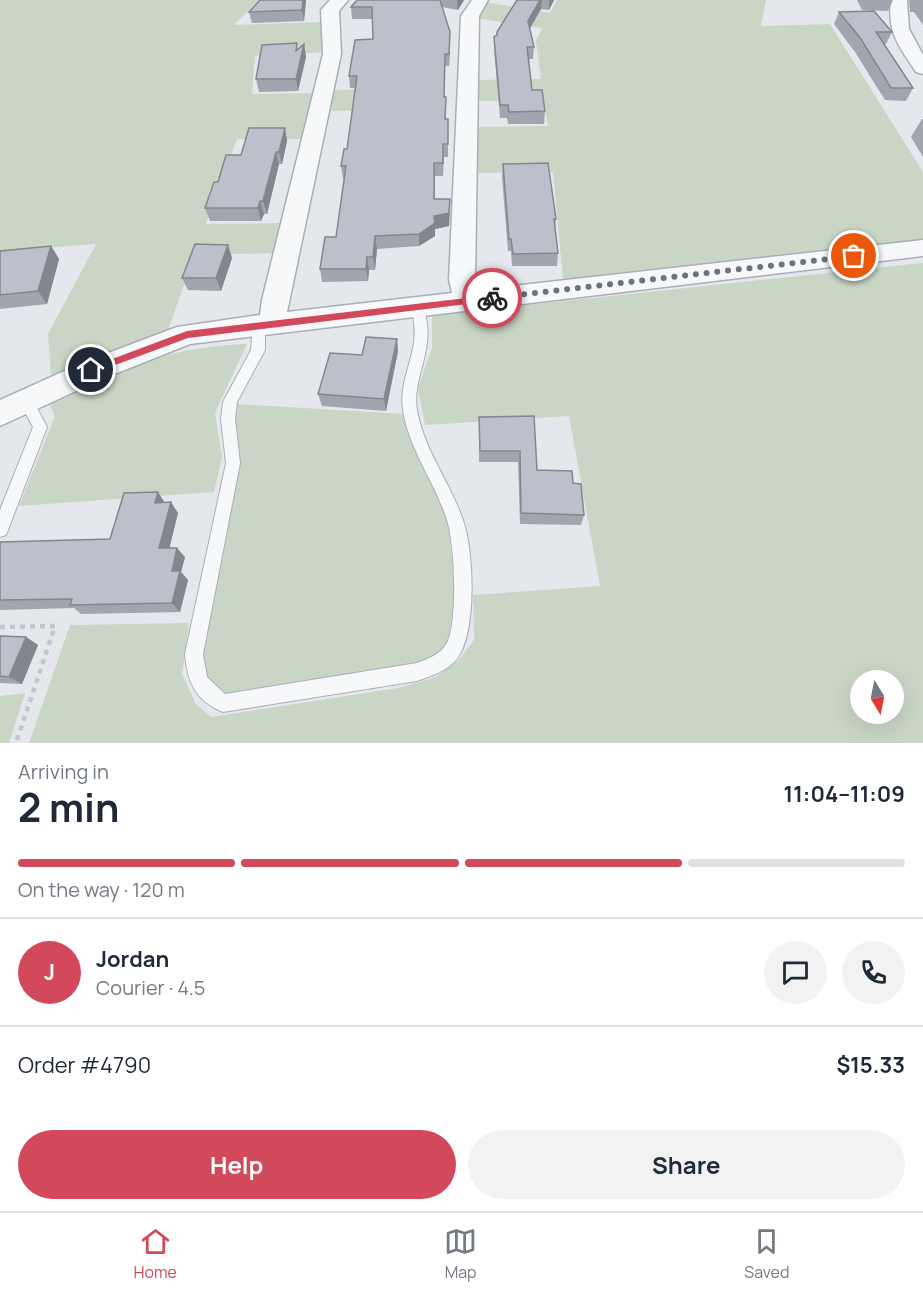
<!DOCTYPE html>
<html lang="en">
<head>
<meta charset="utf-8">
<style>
  body { margin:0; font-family:Manrope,sans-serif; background:#f2f2f3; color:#1f2937; height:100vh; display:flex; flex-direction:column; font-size:22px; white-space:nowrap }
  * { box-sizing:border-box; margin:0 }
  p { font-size:20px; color:#747a83 }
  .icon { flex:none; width:33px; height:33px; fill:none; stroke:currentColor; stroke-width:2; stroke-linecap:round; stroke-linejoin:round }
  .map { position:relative; height:743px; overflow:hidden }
  .sheet { display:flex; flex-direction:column; background:#fff; flex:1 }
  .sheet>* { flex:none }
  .needle { width:39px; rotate:170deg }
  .fabs { position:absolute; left:850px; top:670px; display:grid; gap:12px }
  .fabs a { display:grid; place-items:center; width:54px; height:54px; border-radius:50%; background:#fff; box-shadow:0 6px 24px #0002; font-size:30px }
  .pin { position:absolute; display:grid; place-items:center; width:51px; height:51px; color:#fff; margin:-26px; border:3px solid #fff; border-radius:50%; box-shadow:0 2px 6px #0007 }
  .courier { position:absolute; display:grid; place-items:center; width:60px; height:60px; margin:-30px; border:4px solid #d1495b; border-radius:50%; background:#fff; color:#222; box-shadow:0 2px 8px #0007 }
  .head em { font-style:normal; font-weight:700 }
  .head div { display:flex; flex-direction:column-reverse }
  .head { display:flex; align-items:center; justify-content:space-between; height:102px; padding:0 18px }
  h1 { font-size:39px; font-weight:700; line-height:45px }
  .bar { display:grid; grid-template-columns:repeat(4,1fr); gap:9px 6px; align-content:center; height:72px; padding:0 18px }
  .bar i { height:8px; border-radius:4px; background:#e0e1e3 }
  .bar .selected { background:#d1495b }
  .bar p { grid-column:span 4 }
  .line { display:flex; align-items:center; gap:15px; padding:0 18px; border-top:2px solid #e0e1e3 }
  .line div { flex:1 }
  .round { display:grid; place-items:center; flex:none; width:63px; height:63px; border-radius:32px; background:#f2f2f3 }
  .button { display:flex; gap:12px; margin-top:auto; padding:12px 18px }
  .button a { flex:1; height:69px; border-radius:36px; background:#d1495b; color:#fff; font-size:24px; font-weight:700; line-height:69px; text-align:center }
  .button a+a { background:#f2f2f3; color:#1f2937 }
  .menu { display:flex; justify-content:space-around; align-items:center; height:84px; border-top:2px solid #e0e1e3; background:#fff; font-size:16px; color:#747a83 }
  .menu a { display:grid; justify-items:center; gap:3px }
  .menu .selected { color:#d1495b }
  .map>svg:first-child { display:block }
  .green { fill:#c9d6c5; fill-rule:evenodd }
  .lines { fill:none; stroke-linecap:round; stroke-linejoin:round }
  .lane-casing { stroke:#a9aeb7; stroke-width:2 }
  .street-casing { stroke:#a9aeb7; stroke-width:3 }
  .path { stroke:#c2c5cb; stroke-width:4.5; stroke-dasharray:5 5; stroke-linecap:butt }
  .lane { fill:#f7f8fa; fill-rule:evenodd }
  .street { fill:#f7f8fa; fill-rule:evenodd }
  .wall { fill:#a1a5ae }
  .shaded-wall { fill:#83868d }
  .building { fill:#bbc0ca; stroke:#83868d; stroke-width:1.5 }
  .route { fill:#d1495b }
  .done { stroke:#6c737f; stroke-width:6; stroke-dasharray:0 10.8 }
</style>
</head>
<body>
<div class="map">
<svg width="923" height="743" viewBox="0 0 923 743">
  <rect width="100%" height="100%" fill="#e4e7ec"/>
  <!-- green -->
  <path class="green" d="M 0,0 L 259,0 L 234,25 L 326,22 L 328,52 L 255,56 L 252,94 L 318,93 L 308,139 L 237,139 L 206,224 L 287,223 L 280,253 L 195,255 L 166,335 L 51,378 L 48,334 L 96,244 L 2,251 L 0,254 Z
    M 557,0 L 766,0 L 761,26 L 830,24 L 923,172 L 923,240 L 563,280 L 553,172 L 473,173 L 471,127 L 548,126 L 544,101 L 473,101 L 473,80 L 541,79 L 536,41 L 542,28 L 474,18 L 485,2 L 550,13 Z
    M 395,89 L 394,110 L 323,111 L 327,90 Z
    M 923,263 L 923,743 L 29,743 L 70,625 L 189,623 L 182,674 L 196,704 L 211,717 L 398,688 L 436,677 L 458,661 L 474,640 L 473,595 L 600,586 L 569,416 L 425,425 L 418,388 L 432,348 L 432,315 ZM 861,681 L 894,681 L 894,714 L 861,714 Z
    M 247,344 L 215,413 L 222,457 L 214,492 L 19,506 L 55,416 L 49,404 C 68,394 87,382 107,374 C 151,357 199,345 247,344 Z
    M 236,404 L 403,414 C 414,452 439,485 450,523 C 456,542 459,628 449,645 C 441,657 427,662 415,666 L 226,696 L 202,672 L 203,652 L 239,464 C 241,443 234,425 236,404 Z
    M 25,693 L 9,743 L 0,743 L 0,696 Z"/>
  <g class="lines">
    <defs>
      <path id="lane" d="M 418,301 L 424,306 C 426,318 429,330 427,342 C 425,365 413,386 417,410 C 424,450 450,482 463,520 C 474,551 477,632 457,659 C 447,671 431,676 417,681 L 223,712 C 196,701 187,682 185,654 L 226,463 L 221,419 L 223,402 L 251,350 L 253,324 L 259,319 L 265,324 L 265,350 L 237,402 L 235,419 L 240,463 L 203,654 L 207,677 L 225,694 L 417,663 C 428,659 441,654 447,643 C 458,620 455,545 447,520 C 435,482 409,450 403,410 C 399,386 411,365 414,342 C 416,330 413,318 412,306 Z
        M 26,395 L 31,397 L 47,427 L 8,530 L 6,535 L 0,537 L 0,510 L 33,427 L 19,401 L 21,397 Z"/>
      <path id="street" d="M 330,0 L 348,0 L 339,11 L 341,54 L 287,312 L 452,293 L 449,280 L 461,16 L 472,0 L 488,0 L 479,16 L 475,280 L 477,290 L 923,240 L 923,256 L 190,344 L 102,379 L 0,426 L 0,400 L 82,363 L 177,327 L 260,315 L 262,300 L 323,54 L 321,10 Z
        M 891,0 L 907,0 L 909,29 L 923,55 L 923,74 L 916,72 C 899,46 887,33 891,0 Z"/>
    </defs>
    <!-- lane casing -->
    <use href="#lane" class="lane-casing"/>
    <!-- street casing -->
    <use href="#street" class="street-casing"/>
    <!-- path -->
    <path class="path" d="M 0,627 L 55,626 L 16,743"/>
    <!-- lane -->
    <use href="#lane" class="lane"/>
    <!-- street -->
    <use href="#street" class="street"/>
  </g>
  <!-- wall -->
  <path class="wall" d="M 260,0 L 306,0 L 304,21 L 252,23 L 249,12 Z
    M 357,0 L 464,0 L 458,10 L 442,7 L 450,44 L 449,66 L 445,66 L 444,97 L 446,109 L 446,119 L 448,119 L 448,157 L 444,157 L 443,176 L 435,176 L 435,199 L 450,212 L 449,226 L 435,229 L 435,236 L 419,246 L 377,249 L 375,270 L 369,270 L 368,281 L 322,282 L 320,269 L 336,237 L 345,179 L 343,179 L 341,166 L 347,149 L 355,88 L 350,88 L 349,76 L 373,39 L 372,19 L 352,19 L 351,7 Z
    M 517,0 L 554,0 L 549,10 L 541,9 L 530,29 L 534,47 L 533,59 L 529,59 L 532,90 L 545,111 L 544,124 L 508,124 L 507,118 L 500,118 L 494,49 L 494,37 L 497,36 L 497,32 Z
    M 857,0 L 893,0 L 888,11 L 862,10 Z
    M 909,0 L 923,0 L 923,25 L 914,12 L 910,12 Z
    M 839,12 L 892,32 L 886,44 L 884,44 L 913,88 L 906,101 L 885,100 L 855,52 L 834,24 Z
    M 304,44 L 306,57 L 298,91 L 259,92 L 256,79 Z
    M 922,119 L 923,119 L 923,157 L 911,137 Z
    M 285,128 L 287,141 L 282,164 L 279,164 L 267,214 L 264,214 L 261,221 L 210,221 L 205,208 L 218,182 L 241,155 Z
    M 503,164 L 556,219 L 555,229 L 558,253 L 557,266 L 512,266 L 511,251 L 508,251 L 502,177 Z
    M 228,245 L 232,258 L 221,291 L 188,290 L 182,278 Z
    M 51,246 L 59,259 L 47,304 L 0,309 L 0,251 Z
    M 397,339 L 398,351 L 386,411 L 322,406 L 318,394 L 362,355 Z
    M 534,416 L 537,470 L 584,515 L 581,525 L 520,524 L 518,462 L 479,462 L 479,417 Z
    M 165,502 L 178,513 L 169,548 L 185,557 L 181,572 L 188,580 L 180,612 L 81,614 L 74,608 L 0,610 L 0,542 L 110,539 Z
    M 0,636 L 26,637 L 38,645 L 22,684 L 0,683 Z"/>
  <!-- shaded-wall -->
  <path class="shaded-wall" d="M 303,0 L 306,0 L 304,21 L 302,10 Z
    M 457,0 L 464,0 L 458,10 Z
    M 540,0 L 542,0 L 541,9 L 527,33 L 528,21 Z
    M 549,0 L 554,0 L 549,10 Z
    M 450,32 L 450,44 L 449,66 L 449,54 Z
    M 304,44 L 306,57 L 298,91 L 296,79 Z
    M 285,128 L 287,141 L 282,164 L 279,152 Z
    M 276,152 L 279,164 L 267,214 L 263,201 Z
    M 450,199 L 449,226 L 435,229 L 435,236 L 419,246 L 419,234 Z
    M 260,201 L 264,214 L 261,221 L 258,208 Z
    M 375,236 L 377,249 L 375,270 L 373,257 Z
    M 228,245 L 232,258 L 221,291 L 216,278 Z
    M 51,246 L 59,259 L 47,304 L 38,291 Z
    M 367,257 L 369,270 L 368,281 L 366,269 Z
    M 397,339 L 398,351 L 386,411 L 384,399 Z
    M 158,492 L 165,503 L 155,503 Z
    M 171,502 L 178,513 L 167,558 L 159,548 Z
    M 177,548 L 185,557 L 181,572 L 188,580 L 180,612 L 172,603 L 172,571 Z
    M 26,637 L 38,645 L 22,684 L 9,677 Z"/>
  <!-- building -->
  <path class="building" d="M 260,0 L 303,0 L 302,10 L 249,12 Z
    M 357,0 L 440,0 L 450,32 L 449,54 L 445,54 L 444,97 L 446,97 L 445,119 L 448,119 L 448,144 L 443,144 L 443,163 L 434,163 L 434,199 L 450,199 L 449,213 L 434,216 L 435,223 L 419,234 L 375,236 L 373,257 L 367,257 L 366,269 L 320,269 L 325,237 L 336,237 L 346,166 L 341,166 L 344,149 L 347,149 L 357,76 L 349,76 L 355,40 L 373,39 L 372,7 L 351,7 Z
    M 517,0 L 540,0 L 528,21 L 534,47 L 527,47 L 532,90 L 542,90 L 545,111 L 509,112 L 508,105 L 500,105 L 494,37 L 497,35 L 497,32 Z
    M 874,11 L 892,32 L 876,32 L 913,88 L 891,88 L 861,39 L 839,12 Z
    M 297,43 L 296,51 L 304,44 L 296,79 L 256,79 L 262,45 Z
    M 249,128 L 285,128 L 279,152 L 276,152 L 263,201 L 260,201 L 258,208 L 205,208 L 214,182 L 218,182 L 226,155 L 241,155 Z
    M 548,163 L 556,219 L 554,219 L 558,253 L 513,254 L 511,239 L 509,239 L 503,164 Z
    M 195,244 L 228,245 L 216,278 L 182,278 Z
    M 51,246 L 38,291 L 0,295 L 0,251 Z
    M 366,337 L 397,339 L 384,399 L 318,394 L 330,353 L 362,355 Z
    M 534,416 L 537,470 L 572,471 L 573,483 L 581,484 L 584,515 L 521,513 L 520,451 L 480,451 L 479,417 Z
    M 158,492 L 155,503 L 171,502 L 159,548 L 177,548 L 172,571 L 180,571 L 172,603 L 70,605 L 72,599 L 0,600 L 0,542 L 110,539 L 124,493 Z
    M 0,636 L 26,637 L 9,677 L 0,676 Z"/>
  <!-- route -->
  <path class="route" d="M 492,295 L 497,298 L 492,301 L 188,338 L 91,374 L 86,370 L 88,368 L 187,331 Z"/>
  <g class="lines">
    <!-- done -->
    <path class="done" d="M 492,298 L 854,256"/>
  </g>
</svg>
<div class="fabs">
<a><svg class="needle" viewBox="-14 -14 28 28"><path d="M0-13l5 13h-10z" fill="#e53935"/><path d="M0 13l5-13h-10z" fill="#747a83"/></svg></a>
</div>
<div class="pin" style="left:854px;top:256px;background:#ea580c"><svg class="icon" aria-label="bag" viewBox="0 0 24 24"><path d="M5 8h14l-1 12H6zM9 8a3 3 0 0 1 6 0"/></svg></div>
<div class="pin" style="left:91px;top:370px;background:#1f2937"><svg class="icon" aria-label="home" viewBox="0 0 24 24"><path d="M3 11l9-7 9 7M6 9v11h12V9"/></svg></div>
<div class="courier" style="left:492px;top:298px"><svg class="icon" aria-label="bike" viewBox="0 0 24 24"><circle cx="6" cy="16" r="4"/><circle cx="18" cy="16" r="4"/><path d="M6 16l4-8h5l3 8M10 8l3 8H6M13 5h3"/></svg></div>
</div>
<section class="sheet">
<div class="head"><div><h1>2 min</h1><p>Arriving in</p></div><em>11:04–11:09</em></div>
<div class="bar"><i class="selected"></i><i class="selected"></i><i class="selected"></i><i></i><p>On the way · 120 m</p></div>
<div class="line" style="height:108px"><b class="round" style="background:#d1495b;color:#fff">J</b><div><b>Jordan</b><p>Courier · 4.5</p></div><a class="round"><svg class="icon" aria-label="chat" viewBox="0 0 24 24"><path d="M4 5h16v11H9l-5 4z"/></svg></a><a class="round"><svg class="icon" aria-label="phone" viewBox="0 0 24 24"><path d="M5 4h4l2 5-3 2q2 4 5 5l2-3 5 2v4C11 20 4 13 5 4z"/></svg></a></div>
<div class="line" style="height:78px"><div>Order #4790</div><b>$15.33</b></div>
<div class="button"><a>Help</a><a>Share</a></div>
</section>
<nav class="menu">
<a class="selected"><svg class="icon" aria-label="home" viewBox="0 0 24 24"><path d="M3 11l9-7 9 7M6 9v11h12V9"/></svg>Home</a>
<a><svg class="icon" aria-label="map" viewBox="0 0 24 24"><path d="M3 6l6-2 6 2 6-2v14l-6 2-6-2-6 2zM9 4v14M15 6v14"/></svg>Map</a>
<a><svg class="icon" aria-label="saved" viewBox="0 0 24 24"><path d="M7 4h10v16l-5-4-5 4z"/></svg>Saved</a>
</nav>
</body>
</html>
